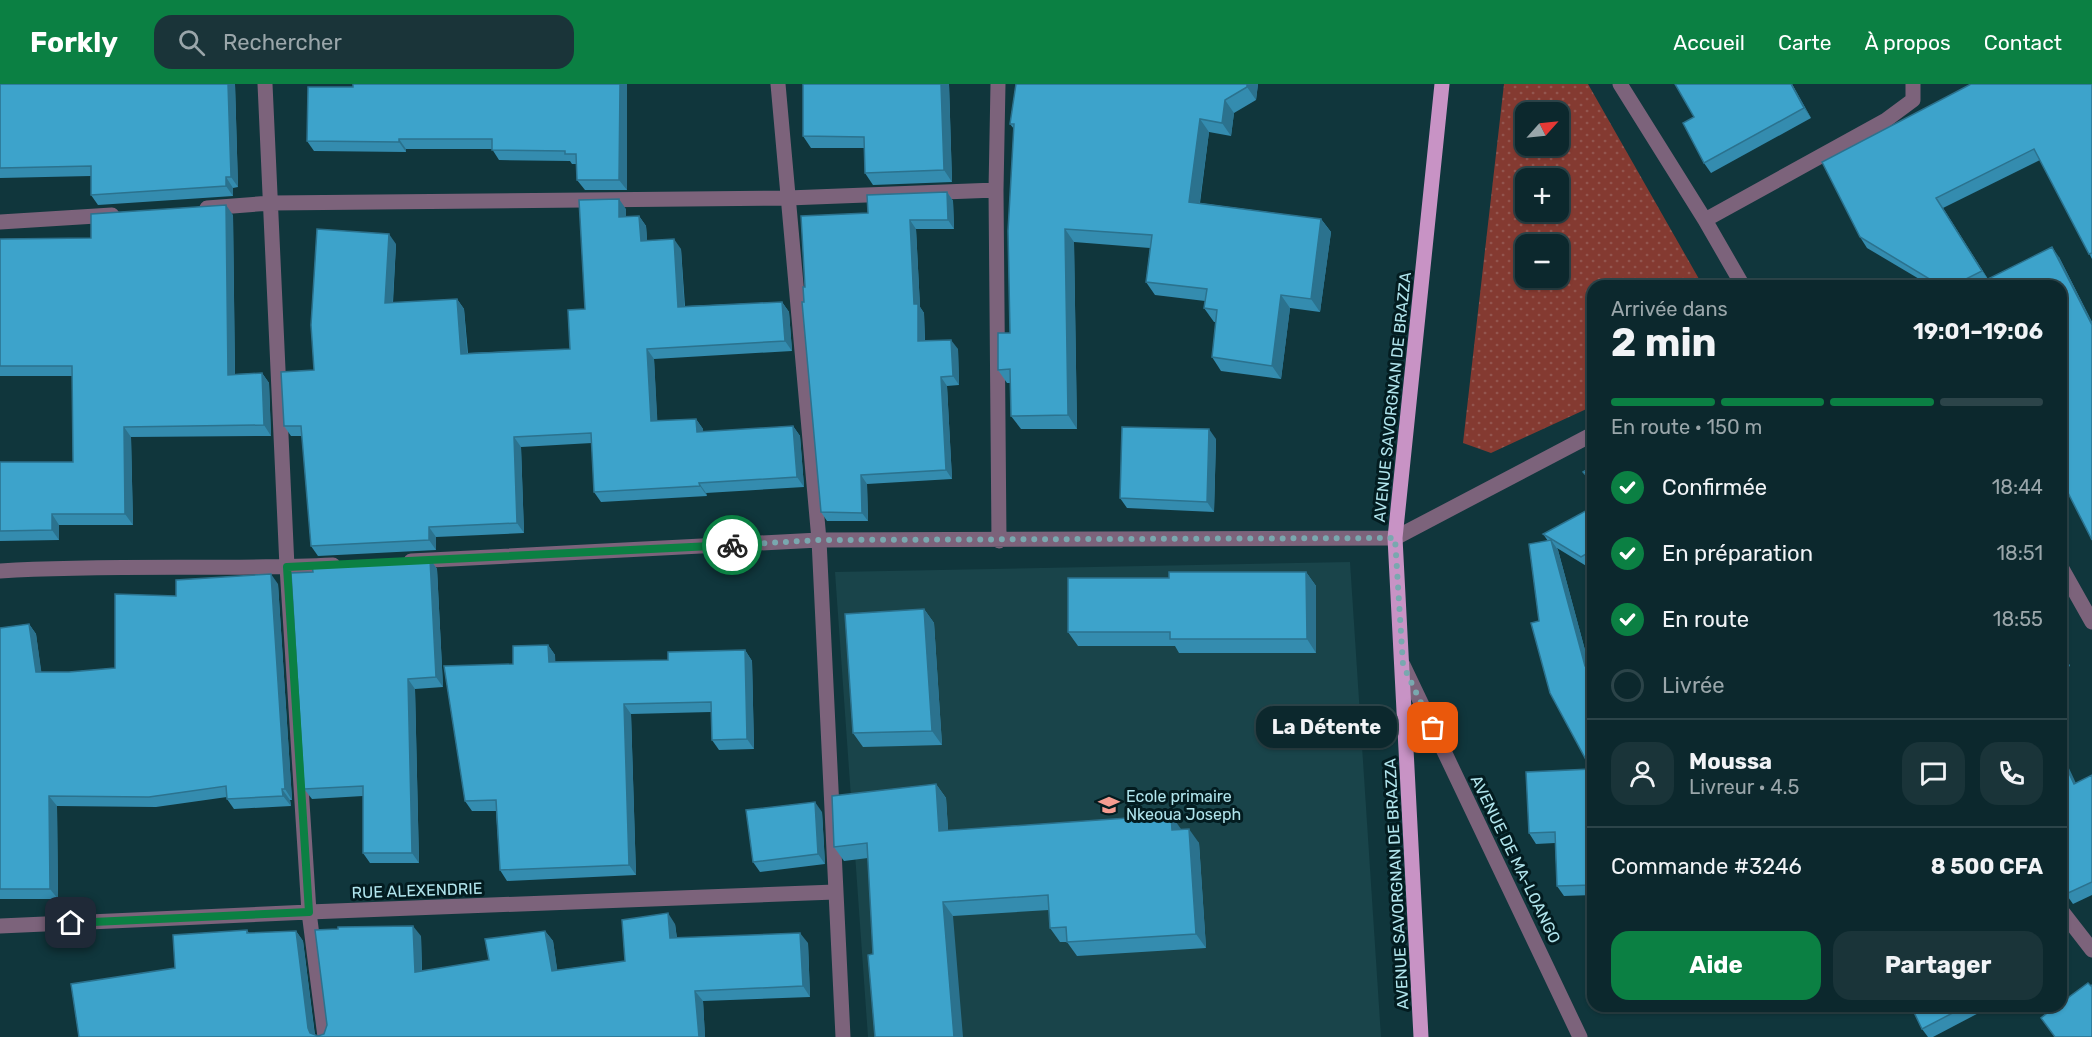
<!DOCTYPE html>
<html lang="fr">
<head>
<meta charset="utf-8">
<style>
  body { margin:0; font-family:Rubik,sans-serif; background:#1a3439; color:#f1f3f6; height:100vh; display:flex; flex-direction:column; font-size:22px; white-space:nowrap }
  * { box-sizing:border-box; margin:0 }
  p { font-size:20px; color:#9aa6aa }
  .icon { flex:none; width:33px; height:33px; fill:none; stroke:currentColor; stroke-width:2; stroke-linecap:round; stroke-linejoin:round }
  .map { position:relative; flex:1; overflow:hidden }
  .panel { position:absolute; left:1587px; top:196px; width:480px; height:732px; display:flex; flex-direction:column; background:#0c282d; border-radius:18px; box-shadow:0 2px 4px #0004,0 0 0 2px #2c4449 }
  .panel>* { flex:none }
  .needle { width:39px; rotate:63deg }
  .tools { position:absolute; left:1515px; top:18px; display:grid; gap:12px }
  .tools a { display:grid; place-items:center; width:54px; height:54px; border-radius:12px; background:#0c282d; box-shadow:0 2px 4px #0004,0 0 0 2px #2c4449; font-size:30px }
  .pin { position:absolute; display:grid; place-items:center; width:51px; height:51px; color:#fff; margin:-26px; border-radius:12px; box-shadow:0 3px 9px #0006 }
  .courier { position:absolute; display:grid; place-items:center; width:60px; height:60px; margin:-30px; border:4px solid #0b8043; border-radius:50%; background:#fff; color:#222; box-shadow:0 2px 8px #0007 }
  .bubble { position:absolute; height:42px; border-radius:18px; background:#0c282d; box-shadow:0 2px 4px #0004,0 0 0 2px #2c4449; font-size:20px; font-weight:700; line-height:42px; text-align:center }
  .summary em { font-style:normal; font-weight:700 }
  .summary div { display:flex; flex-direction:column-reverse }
  .summary { display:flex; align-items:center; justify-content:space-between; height:102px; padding:0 24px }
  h1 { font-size:39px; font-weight:700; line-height:45px }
  .bar { display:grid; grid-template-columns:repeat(4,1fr); gap:9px 6px; align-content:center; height:72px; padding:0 24px }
  .bar i { height:8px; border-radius:4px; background:#2c4449 }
  .bar .current { background:#0b8043 }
  .bar p { grid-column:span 4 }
  .line { display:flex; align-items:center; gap:15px; padding:0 24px; border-top:2px solid #2c4449 }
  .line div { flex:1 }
  .round { display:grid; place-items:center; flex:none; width:63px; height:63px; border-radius:18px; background:#1a3439 }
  ol { padding:0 24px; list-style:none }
  li { display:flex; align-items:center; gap:18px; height:66px }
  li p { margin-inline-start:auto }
  li .icon { padding:6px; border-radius:50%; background:#0b8043; color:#fff; stroke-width:4 }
  li:last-child { color:#9aa6aa }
  li i { width:33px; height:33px; border:3px solid #2c4449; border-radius:50% }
  .cta { display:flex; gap:12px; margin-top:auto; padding:12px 24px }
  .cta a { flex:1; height:69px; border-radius:18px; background:#0b8043; color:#fff; font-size:24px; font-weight:700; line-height:69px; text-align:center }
  .cta a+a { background:#1a3439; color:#f1f3f6 }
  header { display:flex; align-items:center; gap:36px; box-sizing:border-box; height:84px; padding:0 30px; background:#0b8043; color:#fff }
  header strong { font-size:28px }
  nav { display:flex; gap:33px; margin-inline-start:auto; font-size:21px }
  .search { width:420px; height:54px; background:#1a3439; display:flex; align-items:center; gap:15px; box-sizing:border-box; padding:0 21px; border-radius:18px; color:#9aa6aa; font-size:22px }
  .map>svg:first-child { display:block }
  .built { fill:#19444a }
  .park { fill:url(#park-dots); fill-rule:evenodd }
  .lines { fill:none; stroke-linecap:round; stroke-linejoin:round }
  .minor { stroke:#7c637b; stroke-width:15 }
  .major { stroke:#c893c5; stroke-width:15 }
  .wall { fill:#348caf }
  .shaded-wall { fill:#2b728e }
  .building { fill:#3da3cb; stroke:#2b728e; stroke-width:1.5 }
  .done { stroke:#79a8af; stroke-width:6; stroke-dasharray:0 10.8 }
  .route { stroke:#0b8043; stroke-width:8 }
  .labels { text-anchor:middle; stroke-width:6; stroke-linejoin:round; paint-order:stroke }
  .street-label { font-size:16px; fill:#b1e5ed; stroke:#031c20 }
  .poi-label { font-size:16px; fill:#b1e5ed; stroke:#031c20; text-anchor:start }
</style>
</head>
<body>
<header>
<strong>Forkly</strong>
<div class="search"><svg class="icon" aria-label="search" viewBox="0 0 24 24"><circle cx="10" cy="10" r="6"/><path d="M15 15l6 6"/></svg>Rechercher</div>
<nav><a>Accueil</a><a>Carte</a><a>À propos</a><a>Contact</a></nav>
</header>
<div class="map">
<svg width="2092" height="953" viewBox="0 0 2092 953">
  <defs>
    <pattern id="park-dots" width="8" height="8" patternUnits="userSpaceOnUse" patternTransform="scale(1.5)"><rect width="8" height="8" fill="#843a31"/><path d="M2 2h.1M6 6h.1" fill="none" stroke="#93564f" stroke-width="1.8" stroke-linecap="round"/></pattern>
  </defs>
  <rect width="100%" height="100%" fill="#10363c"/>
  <!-- built -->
  <path class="built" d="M 1350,478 L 1381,953 L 868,953 L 835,488 Z"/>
  <!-- park -->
  <path class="park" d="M 1504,0 L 1588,0 L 1703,202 L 1593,202 L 1593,322 L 1491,369 L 1463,359 ZM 1526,28 L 1558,28 L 1558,62 L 1526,62 ZM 1526,94 L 1558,94 L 1558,128 L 1526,128 ZM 1526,160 L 1558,160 L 1558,194 L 1526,194 Z"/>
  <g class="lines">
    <!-- minor -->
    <path class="minor" d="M 265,0 L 287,483 L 309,828 L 325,953
      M 778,0 L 819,456 L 843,953
      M 998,0 L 996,106 L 999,457
      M 1620,0 L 1705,136 L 1743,202
      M 207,124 L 271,119 L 788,114 L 996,106
      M 1705,136 L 1886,36 L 1913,16 L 1913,0
      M 0,138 L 112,131
      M 411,477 L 819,456 L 1395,454 L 1593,350
      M 2061,483 L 2092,538
      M 0,487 C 111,480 222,486 333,481
      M 1403,581 L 1580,953
      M 2061,826 L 2092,866
      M 0,842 L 309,828 L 835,808"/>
    <!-- major -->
    <path class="major" d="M 1421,953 L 1395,454 L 1442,0"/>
  </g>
  <!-- wall -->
  <path class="wall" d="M 0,0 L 235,0 L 238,103 L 233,104 L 233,112 L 98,121 L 91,111 L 91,92 L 0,94 Z
    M 627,0 L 627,106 L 585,106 L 577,96 L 577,80 L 572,80 L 570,77 L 499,76 L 492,65 L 406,65 L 406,68 L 314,67 L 307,57 L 353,3 Z
    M 949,0 L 952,98 L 873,101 L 865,89 L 864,64 L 811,64 L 803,52 Z
    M 1016,0 L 1258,0 L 1256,16 L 1234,29 L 1231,52 L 1209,48 L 1200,119 L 1321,135 L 1331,148 L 1320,228 L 1290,224 L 1281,295 L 1221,287 L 1212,273 L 1216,238 L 1214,238 L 1204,224 L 1205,217 L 1155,211 L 1146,198 L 1150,164 L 1074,158 L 1077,345 L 1021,345 L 1011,332 L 1011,299 L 1007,299 L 998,286 L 1010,249 L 1014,45 L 1010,40 Z
    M 1792,0 L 1811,34 L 1711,89 L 1704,79 L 1694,33 Z
    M 2092,0 L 2092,175 L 2040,76 L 1943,124 L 1988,195 L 2059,173 L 2092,238 L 2092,456 L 2061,202 L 1931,202 L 1867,164 L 1860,153 Z
    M 947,108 L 953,117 L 954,145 L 916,145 L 920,223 L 924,229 L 925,257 L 958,265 L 959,301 L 947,302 L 952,395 L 867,400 L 868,437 L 827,437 L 821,428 L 804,218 L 805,203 L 868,129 Z
    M 626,125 L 626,133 L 639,132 L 646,142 L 647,156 L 681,165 L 685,222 L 782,218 L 789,228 L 792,267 L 654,275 L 657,337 L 696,335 L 703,345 L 703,348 L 793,342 L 800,352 L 804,403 L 706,409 L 707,412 L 601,418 L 594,408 L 592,359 L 521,363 L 524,449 L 436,453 L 436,466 L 318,472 L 311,462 L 302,352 L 291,352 L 284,342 L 314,286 L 396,160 L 393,219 L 457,215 L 464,225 L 468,269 L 570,265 L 585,225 Z
    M 233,131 L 235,290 L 262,289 L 269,299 L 271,352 L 131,353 L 133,441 L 59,441 L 59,456 L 0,457 L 0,378 L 73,378 L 72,292 L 0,292 L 0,155 L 91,154 Z
    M 1216,355 L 1214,428 L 1127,424 L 1120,414 Z
    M 1593,423 L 1593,480 L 1588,483 L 1557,464 L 1558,466 L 1589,581 L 1593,581 L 1593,811 L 1564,812 L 1557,802 L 1555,759 L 1536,760 L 1529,749 L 1591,685 L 1539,537 L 1548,457 L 1543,450 Z
    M 430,475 L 437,485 L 443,603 L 415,605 L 419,779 L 370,779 L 363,769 L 363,712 L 312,715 L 304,705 L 313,488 Z
    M 1306,488 L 1316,502 L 1316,569 L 1179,569 L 1175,562 L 1078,562 L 1068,548 L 1169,494 Z
    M 278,500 L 292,716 L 290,716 L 291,722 L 234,725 L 227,715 L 227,713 L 156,723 L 57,722 L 58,815 L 0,815 L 0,544 L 29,540 L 36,550 L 41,588 L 69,588 L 115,584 L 176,512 Z
    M 924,525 L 934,539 L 942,661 L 863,663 L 853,649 Z
    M 548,561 L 555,571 L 555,578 L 668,576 L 745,566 L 752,577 L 754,665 L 719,666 L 712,656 L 711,628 L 631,630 L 636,791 L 507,797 L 500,786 L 496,727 L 472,727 L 465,717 L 513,580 Z
    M 2061,562 L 2070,582 L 2061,587 Z
    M 2092,691 L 2092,811 L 2073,820 L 2066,810 L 2076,699 Z
    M 936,700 L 946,714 L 948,746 L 1181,745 L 1199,759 L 1206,864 L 1077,872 L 1067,858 L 1060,858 L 1050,844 L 1049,826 L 953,832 L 873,870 L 868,774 L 844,777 L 834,763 Z
    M 822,728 L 825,780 L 760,788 L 753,778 Z
    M 675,840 L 677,854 L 808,859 L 810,913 L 703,917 L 705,953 L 79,953 L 175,884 L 247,846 L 249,849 L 296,847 L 303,857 L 315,951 L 318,952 L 324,950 L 421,852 L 422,887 L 489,876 L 545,847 L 553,857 L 557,886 L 625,877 Z
    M 1911,922 L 1992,922 L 1933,953 L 1928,953 L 1922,945 Z"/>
  <!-- shaded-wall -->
  <path class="shaded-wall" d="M 228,0 L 235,0 L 238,103 L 231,93 Z
    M 620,0 L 627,0 L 627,106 L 619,96 Z
    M 941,0 L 949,0 L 952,98 L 944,86 Z
    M 1247,0 L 1258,0 L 1256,16 L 1247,3 Z
    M 1791,0 L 1792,0 L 1811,34 L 1804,24 Z
    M 1225,16 L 1234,29 L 1231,52 L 1222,39 Z
    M 1200,35 L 1209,48 L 1198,131 L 1189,118 Z
    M 399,55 L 406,65 L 406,68 L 399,58 Z
    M 226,93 L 233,104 L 233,112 L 226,102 Z
    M 947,108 L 953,117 L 954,145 L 948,136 Z
    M 1936,114 L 1943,124 L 1989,197 L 1982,187 Z
    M 619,115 L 626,125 L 626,143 L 619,133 Z
    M 226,121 L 233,131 L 235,301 L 228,291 Z
    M 639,132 L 646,142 L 648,167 L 641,157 Z
    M 1321,135 L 1331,148 L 1320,228 L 1311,215 Z
    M 910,136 L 916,145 L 920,223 L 924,229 L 925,266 L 918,257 L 914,220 Z
    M 1065,145 L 1074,158 L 1077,345 L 1068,331 Z
    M 389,150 L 396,160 L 392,229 L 385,219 Z
    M 674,155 L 681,165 L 685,233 L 678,223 Z
    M 2052,163 L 2059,173 L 2092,238 L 2092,241 Z
    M 1281,211 L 1290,224 L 1281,295 L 1272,282 Z
    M 457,215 L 464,225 L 468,280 L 461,270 Z
    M 782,218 L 789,228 L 792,267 L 785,257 Z
    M 951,256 L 958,265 L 959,301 L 953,292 Z
    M 647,265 L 654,275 L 658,347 L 651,337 Z
    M 262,289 L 269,299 L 271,352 L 264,341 Z
    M 941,293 L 947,302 L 952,395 L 946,386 Z
    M 696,335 L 703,345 L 704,358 L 697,348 Z
    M 793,342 L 800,352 L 804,403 L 797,393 Z
    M 124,343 L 131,353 L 133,441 L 125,430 Z
    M 1209,345 L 1216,355 L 1214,428 L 1207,418 Z
    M 514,353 L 521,363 L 524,449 L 517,439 Z
    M 861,391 L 867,400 L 868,437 L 862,429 Z
    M 699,399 L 706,409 L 707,412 L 700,402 Z
    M 52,430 L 59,441 L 59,456 L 52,446 Z
    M 429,443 L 436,453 L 436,466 L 429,456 Z
    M 1551,456 L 1558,466 L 1592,592 L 1585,582 Z
    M 430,475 L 437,485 L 443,603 L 436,593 Z
    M 1306,488 L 1316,502 L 1316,569 L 1307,555 Z
    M 271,490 L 278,500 L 292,716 L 285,705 Z
    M 924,525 L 934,539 L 942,661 L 932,647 Z
    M 29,540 L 36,550 L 43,599 L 36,588 Z
    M 548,561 L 555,571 L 556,588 L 549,578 Z
    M 2061,562 L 2070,582 L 2063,572 L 2061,567 Z
    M 745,566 L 752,577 L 754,665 L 747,655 Z
    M 408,595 L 415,605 L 419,779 L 412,769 Z
    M 624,620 L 631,630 L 636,791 L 629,781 Z
    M 2061,667 L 2081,710 L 2074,700 L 2061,672 Z
    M 936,700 L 946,714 L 949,761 L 939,747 Z
    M 282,705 L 290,716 L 291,722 L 283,712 Z
    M 49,712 L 57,722 L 58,815 L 50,805 Z
    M 815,718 L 822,728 L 825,780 L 818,770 Z
    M 1171,731 L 1181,745 L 1172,746 Z
    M 1189,745 L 1199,759 L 1206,864 L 1196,850 Z
    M 943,818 L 953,832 L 963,953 L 954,953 Z
    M 668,829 L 675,840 L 678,864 L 670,854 Z
    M 413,842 L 421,852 L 422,899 L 415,888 Z
    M 296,847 L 303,857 L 315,953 L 310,949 L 308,944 Z
    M 545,847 L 553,857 L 559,897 L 552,887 Z
    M 800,849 L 808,859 L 810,913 L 803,902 Z
    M 695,907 L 703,917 L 705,953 L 699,953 Z"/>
  <!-- building -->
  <path class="building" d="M 0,0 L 228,0 L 231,93 L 226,93 L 226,102 L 91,111 L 91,82 L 0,84 Z
    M 353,0 L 620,0 L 619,96 L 577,96 L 576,70 L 565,70 L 565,67 L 492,66 L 492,55 L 399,55 L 399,58 L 307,57 L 308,3 L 353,3 Z
    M 803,0 L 941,0 L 944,86 L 865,89 L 864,53 L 803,52 Z
    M 1016,0 L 1247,0 L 1247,3 L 1225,16 L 1222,39 L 1200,35 L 1189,118 L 1321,135 L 1311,215 L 1281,211 L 1272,282 L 1212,273 L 1217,226 L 1204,224 L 1207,205 L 1146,198 L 1152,151 L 1065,145 L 1068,331 L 1011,332 L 1010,285 L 998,286 L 998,249 L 1010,249 L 1008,147 L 1014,40 L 1010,40 Z
    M 1675,0 L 1791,0 L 1804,24 L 1704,79 L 1683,39 L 1694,33 Z
    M 1971,0 L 2092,0 L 2092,169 L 2089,170 L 2034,65 L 1936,114 L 1982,187 L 1952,202 L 1941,202 L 1860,153 L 1822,78 Z
    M 947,108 L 948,136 L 910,136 L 914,220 L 918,220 L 918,257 L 951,256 L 953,292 L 941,293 L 946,386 L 861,391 L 862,429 L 821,428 L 802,218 L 804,218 L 803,203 L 805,203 L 801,132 L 868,129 L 867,111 Z
    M 619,115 L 619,133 L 639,132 L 641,157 L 674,155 L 678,223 L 782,218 L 785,257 L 647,265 L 651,337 L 696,335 L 697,348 L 793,342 L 797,393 L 699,399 L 700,402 L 594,408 L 591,349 L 514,353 L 517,439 L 429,443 L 429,456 L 311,462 L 301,342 L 284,342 L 281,288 L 314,286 L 311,241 L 317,145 L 389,150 L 385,219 L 457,215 L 461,270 L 570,265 L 568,226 L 585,225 L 579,116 Z
    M 226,121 L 228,291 L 262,289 L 264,341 L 124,343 L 125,430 L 52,430 L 52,446 L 0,447 L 0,378 L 73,378 L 72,282 L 0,282 L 0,155 L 91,154 L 91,130 Z
    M 2052,163 L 2092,241 L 2092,456 L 2061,395 L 2061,202 L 1974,202 Z
    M 1122,343 L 1209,345 L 1207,418 L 1120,414 Z
    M 1593,382 L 1593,399 L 1583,388 Z
    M 1593,423 L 1593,466 L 1581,473 L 1543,450 Z
    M 1551,456 L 1585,582 L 1593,581 L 1593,801 L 1557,802 L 1555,748 L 1529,749 L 1526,688 L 1591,685 L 1550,609 L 1531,539 L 1539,537 L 1529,460 Z
    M 430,475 L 436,593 L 408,595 L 412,769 L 363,769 L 363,702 L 304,705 L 291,489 L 313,488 L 312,481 Z
    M 1169,488 L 1306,488 L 1307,555 L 1170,555 L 1170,548 L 1068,548 L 1068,494 L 1169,494 Z
    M 271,490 L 285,705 L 282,705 L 283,712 L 227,715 L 226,702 L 149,713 L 49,712 L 50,805 L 0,805 L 0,544 L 29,540 L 36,588 L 69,588 L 115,584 L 115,510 L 176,512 L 176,496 Z
    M 924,525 L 932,647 L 853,649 L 845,530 Z
    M 548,561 L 549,578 L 668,576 L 668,568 L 745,566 L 747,655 L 712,656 L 711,618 L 624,620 L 629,781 L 500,786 L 496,716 L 465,717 L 444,582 L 513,580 L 513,562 Z
    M 2061,672 L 2074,700 L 2092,691 L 2092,798 L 2066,810 L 2061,799 Z
    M 936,700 L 939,747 L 1171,731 L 1172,746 L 1189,745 L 1196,850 L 1067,858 L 1066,843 L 1050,844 L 1048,811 L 943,818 L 954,953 L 875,953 L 868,871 L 873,870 L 867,759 L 834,763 L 832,712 Z
    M 815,718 L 818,770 L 753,778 L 746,726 Z
    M 668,829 L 670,854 L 800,849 L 803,902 L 695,907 L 699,953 L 79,953 L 71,900 L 175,884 L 173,851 L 247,846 L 247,849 L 296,847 L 308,944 L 310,949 L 318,952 L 324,950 L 327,941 L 315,846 L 338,845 L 338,843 L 413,842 L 415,888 L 489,876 L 485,855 L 545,847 L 552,887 L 625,877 L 622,836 Z
    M 2088,899 L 2091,902 L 2092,901 L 2092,953 L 2055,953 L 2041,934 L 2056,922 L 2061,922 L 2061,919 Z
    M 1911,922 L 1966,922 L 1922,945 Z"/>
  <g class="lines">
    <!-- done -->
    <path class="done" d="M 732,461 L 819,456 L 1395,454 L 1403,581 L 1433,644"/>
    <!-- route -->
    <path class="route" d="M 71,839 L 309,828 L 287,483 L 732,461"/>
  </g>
  <!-- icons -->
  <defs>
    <symbol id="school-bare" viewBox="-9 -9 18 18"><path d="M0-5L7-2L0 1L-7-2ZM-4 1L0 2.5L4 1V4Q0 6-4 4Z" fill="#f59c90" stroke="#031c20" stroke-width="2.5" paint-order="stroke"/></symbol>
  </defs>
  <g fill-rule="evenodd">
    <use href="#school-bare" x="1094" y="706" width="30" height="30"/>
  </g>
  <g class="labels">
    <!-- street labels -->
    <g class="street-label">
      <text transform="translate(1392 313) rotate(-84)" y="6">AVENUE SAVORGNAN DE BRAZZA</text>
      <text transform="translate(1516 775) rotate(64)" y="6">AVENUE DE MA-LOANGO</text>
      <text transform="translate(1396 800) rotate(-93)" y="6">AVENUE SAVORGNAN DE BRAZZA</text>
      <text transform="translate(417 806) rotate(-2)" y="6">RUE ALEXENDRIE</text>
    </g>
    <!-- poi labels -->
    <g class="poi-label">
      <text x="1126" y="718">Ecole primaire<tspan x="1126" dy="18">Nkeoua Joseph</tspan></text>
    </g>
  </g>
</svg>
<div class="tools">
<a><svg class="needle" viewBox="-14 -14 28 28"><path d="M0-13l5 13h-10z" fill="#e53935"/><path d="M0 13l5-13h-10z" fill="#9aa6aa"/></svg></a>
<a>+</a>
<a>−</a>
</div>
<div class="pin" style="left:1433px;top:644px;background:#ea580c"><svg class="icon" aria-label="bag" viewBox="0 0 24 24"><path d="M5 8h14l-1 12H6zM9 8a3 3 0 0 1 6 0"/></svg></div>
<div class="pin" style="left:71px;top:839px;background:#1f2937"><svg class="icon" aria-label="home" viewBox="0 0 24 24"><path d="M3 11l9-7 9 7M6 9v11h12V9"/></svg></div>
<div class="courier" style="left:732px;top:461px"><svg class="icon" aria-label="bike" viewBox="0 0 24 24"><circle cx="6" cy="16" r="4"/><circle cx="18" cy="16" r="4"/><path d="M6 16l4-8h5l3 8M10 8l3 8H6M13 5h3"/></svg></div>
<div class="bubble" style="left:1256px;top:622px;width:141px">La Détente</div>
<section class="panel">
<div class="summary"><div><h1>2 min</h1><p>Arrivée dans</p></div><em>19:01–19:06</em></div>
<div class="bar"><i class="current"></i><i class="current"></i><i class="current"></i><i></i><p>En route · 150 m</p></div>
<ol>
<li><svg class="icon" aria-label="check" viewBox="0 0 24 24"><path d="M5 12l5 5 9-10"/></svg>Confirmée<p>18:44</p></li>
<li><svg class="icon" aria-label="check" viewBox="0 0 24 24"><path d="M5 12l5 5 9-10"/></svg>En préparation<p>18:51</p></li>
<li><svg class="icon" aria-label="check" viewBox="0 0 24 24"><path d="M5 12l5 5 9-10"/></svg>En route<p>18:55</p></li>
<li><i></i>Livrée</li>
</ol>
<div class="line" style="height:108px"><a class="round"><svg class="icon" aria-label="person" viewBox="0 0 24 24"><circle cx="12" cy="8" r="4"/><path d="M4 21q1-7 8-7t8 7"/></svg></a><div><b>Moussa</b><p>Livreur · 4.5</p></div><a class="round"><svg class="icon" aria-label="chat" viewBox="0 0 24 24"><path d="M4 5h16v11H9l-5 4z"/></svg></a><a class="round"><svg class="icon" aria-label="phone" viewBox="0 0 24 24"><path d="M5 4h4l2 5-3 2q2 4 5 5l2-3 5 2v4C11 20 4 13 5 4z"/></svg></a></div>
<div class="line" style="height:78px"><div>Commande #3246</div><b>8 500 CFA</b></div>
<div class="cta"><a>Aide</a><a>Partager</a></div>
</section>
</div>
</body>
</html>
